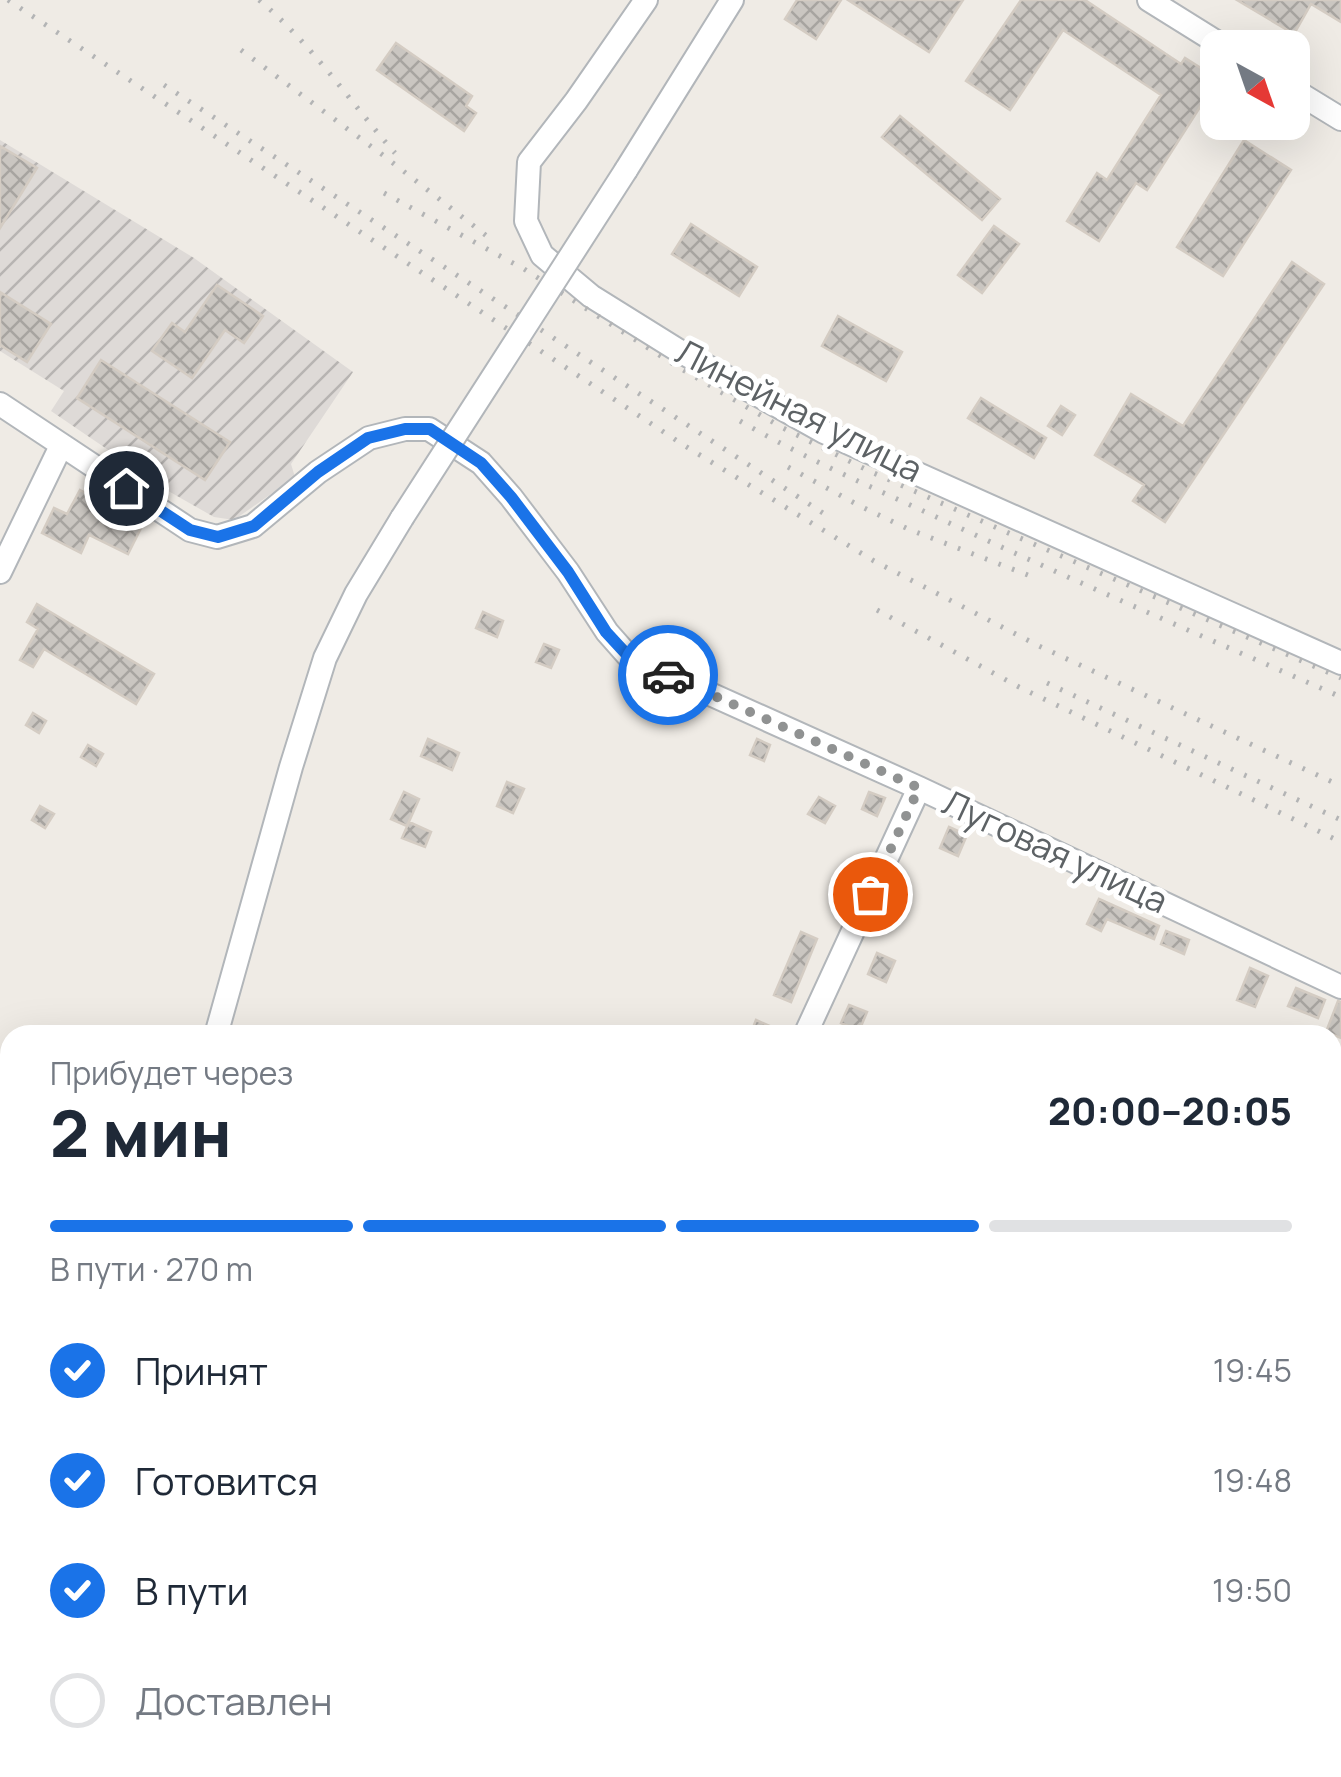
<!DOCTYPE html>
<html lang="ru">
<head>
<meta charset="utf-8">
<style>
  body { margin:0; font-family:Manrope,sans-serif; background:#f6f6f7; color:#1f2937; height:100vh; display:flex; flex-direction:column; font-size:38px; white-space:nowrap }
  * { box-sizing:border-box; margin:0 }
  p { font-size:32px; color:#747a83 }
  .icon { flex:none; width:55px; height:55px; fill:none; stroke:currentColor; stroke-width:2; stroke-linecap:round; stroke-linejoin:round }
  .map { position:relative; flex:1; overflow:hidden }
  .sheet { position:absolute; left:0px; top:1025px; width:1342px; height:752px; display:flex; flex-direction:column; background:#fff; border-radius:30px 30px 0 0; box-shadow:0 10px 40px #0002 }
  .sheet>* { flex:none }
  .needle { width:65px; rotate:140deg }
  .fabs { position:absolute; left:1200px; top:30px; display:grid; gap:20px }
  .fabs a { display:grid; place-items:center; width:110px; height:110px; border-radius:20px; background:#fff; box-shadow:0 10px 40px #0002; font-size:50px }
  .pin { position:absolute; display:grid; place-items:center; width:85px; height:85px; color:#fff; margin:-42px; border:5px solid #fff; border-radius:50%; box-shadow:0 2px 10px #0007 }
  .courier { position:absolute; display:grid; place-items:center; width:100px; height:100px; margin:-50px; border:8px solid #1a73e8; border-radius:50%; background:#fff; color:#222; box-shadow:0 2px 12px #0007 }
  .overview em { font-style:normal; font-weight:800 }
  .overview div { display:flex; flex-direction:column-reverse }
  .overview { display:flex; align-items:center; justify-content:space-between; height:170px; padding:0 50px }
  h1 { font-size:65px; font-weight:800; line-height:75px }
  .bar { display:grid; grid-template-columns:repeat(4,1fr); gap:15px 10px; align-content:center; height:120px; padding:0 50px }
  .bar i { height:12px; border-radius:8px; background:#e0e1e3 }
  .bar .current { background:#1a73e8 }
  .bar p { grid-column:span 4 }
  ol { padding:0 50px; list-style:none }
  li { display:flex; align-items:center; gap:30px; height:110px }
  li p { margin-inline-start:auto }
  li .icon { padding:10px; border-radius:50%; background:#1a73e8; color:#fff; stroke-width:4 }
  li:last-child { color:#747a83 }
  li i { width:55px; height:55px; border:5px solid #e0e1e3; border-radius:50% }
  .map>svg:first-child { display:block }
  .industrial { fill:url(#industrial-furrows) }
  .building { fill:url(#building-cross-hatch); stroke:#d4ccc3; stroke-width:2.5 }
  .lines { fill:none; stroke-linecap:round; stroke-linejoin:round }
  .minor-casing { stroke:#b2b6ba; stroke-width:26 }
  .minor { stroke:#fff; stroke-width:22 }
  .rail { stroke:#b3b4b5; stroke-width:5; stroke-dasharray:2.5 12; stroke-linecap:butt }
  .minor-bridge-casing { stroke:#b2b6ba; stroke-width:26; stroke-linecap:butt }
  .minor-bridge { stroke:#fff; stroke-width:22 }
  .done { stroke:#909292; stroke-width:10; stroke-dasharray:0 18 }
  .route { stroke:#1a73e8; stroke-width:12 }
  .labels { text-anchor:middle; stroke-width:10; stroke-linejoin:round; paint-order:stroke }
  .street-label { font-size:35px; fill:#5d6265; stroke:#fff }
</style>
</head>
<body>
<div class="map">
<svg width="1341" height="1777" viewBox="0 0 1341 1777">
  <defs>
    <pattern id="industrial-furrows" width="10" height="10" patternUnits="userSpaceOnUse" patternTransform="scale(2.5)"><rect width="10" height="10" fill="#dedad7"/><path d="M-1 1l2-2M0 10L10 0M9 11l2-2" fill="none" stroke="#b7b4b2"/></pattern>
    <pattern id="building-cross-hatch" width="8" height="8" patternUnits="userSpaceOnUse" patternTransform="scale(2.5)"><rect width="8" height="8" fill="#cac6c1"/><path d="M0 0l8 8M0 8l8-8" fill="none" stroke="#a7a4a0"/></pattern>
  </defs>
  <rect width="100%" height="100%" fill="#efebe5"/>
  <!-- industrial -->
  <path class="industrial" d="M 0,140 L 194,258 L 353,372 L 291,464 L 295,477 L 234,520 L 214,517 L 170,492 L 51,411 L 64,391 L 0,351 Z"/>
  <!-- building -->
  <path class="building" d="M 797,0 L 841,0 L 816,39 L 785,19 Z
    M 848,0 L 963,0 L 929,52 Z
    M 1021,0 L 1085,0 L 1181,64 L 1185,58 L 1218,79 L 1147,190 L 1136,183 L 1099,241 L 1067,221 L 1097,173 L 1107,180 L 1161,95 L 1063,30 L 1010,110 L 966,81 Z
    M 1237,0 L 1341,0 L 1341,22 L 1311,4 L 1294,34 Z
    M 396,43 L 472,96 L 466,106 L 476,113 L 464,131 L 377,70 Z
    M 900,116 L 1000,199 L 982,220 L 882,137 Z
    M 1244,140 L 1291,170 L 1223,276 L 1177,247 Z
    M 0,146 L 37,168 L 0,228 Z
    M 691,224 L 757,267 L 739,296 L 672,254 Z
    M 994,226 L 1019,244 L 982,293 L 958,275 Z
    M 1292,262 L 1324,284 L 1165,522 L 1133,501 L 1144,485 L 1095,455 L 1131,394 L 1183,426 Z
    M 217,285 L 263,316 L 244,343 L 225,330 L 192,378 L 152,351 L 172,323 L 185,332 Z
    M 0,292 L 51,324 L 27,362 L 0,345 Z
    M 838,316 L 902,352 L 886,381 L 822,346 Z
    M 101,360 L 230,442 L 205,480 L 77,398 Z
    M 981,398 L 1046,438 L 1034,458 L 968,418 Z
    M 1061,406 L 1075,415 L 1062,435 L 1048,426 Z
    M 80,490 L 144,522 L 128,554 L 89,535 L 81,553 L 42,533 L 54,508 L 67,514 Z
    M 37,604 L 154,674 L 136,704 L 44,649 L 33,667 L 20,660 L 38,629 L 27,622 Z
    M 483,612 L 503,621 L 497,637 L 476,628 Z
    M 544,644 L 559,650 L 551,668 L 536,662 Z
    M 650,692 L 669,701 L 661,719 L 641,711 Z
    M 33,713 L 46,721 L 39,733 L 26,725 Z
    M 428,739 L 459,753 L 452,770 L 421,756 Z
    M 757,739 L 770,745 L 764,761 L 750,755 Z
    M 88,745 L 103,754 L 96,766 L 81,757 Z
    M 507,782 L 524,789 L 513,813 L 497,806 Z
    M 404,792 L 419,799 L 407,826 L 391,819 Z
    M 869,792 L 885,798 L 877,816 L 862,809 Z
    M 819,797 L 835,806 L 825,823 L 808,814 Z
    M 40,806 L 54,814 L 45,828 L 32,820 Z
    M 409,822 L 431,832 L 425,847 L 402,838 Z
    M 949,827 L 967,835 L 958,856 L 940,848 Z
    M 1099,899 L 1159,926 L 1154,939 L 1107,919 L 1101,931 L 1087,924 Z
    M 1166,931 L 1189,940 L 1184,954 L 1161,944 Z
    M 801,932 L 817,939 L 791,1002 L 774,995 Z
    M 877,953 L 895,961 L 886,982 L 868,974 Z
    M 1250,968 L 1268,976 L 1255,1007 L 1237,1000 Z
    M 1296,988 L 1325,1000 L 1318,1018 L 1288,1006 Z
    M 1338,1001 L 1341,1002 L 1341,1038 L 1326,1032 Z
    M 849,1005 L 867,1012 L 859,1031 L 841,1023 Z
    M 756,1020 L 790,1035 L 750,1035 Z"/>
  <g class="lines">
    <defs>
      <path id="minor" d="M 646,0 L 576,101 L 529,162 L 526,221 L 542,255 L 591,296 L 676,349 L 824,432 L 1341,663
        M 1149,0 L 1226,48
        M 1292,89 L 1341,119
        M 626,170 L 732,0
        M 0,404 L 190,530 L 217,537 L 253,526 L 318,472 L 369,438 L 405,429 L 429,429 L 481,463 L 511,497 L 568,572 L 607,632 L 630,658 L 919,788 L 1341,987
        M 0,572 L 61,446
        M 216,1035 L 291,767 L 325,658 L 356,594 L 402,518
        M 805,1035 L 919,788
        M 1332,1363 L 1341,1344
        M 1332,1411 L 1341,1415
        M 0,1533 L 10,1513
        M 0,1599 L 10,1607
        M 226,1768 L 239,1777
        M 999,1768 L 1010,1777
        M 469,1777 L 473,1768
        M 1135,1777 L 1139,1768"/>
    </defs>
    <!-- minor casing -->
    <use href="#minor" class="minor-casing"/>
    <!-- minor -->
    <use href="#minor" class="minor"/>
    <!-- rail -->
    <path class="rail" d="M 8,0 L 685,446 L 874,561 L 1039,646 L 1341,786
      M 259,0 C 312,44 350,102 395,153
      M 241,50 L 384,156 L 488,237
      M 164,85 L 826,515
      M 384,193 L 524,269 L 678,367 L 781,427 L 867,470 L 1004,531 L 1341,678
      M 740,421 C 806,459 876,489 945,521 C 1076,582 1209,639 1341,697
      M 788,467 L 860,506 L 908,529 L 1033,577
      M 877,610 L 1019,687 L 1341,842
      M 1047,683 L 1341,820"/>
    <defs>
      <path id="minor-bridge" d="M 402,518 L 626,170"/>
    </defs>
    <!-- minor-bridge casing -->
    <use href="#minor-bridge" class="minor-bridge-casing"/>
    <!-- minor-bridge -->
    <use href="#minor-bridge" class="minor-bridge"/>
  </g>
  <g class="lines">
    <!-- done -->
    <path class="done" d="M 668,675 L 919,788 L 870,894"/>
    <!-- route -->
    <path class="route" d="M 126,488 L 190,530 L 218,537 L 254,526 L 318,472 L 368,438 L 405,429 L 430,429 L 481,463 L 511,497 L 568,572 L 606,632 L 630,658 L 668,675"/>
  </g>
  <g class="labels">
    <!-- street labels -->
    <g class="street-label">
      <text transform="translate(799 411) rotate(27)" y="12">Линейная улица</text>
      <text transform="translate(1055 852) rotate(25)" y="12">Луговая улица</text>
    </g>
  </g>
</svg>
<div class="fabs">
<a><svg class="needle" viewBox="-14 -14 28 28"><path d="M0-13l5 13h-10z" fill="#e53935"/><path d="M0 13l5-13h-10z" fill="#747a83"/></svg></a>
</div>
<div class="pin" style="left:870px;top:894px;background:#ea580c"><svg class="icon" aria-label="bag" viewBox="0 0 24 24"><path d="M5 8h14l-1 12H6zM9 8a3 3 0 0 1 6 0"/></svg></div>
<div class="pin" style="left:126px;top:488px;background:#1f2937"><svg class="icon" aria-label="home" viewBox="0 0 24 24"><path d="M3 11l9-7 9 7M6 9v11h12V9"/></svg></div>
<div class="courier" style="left:668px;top:675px"><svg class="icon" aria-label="car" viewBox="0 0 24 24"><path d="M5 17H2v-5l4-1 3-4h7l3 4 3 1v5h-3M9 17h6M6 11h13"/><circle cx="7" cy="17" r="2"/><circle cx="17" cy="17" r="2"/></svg></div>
<section class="sheet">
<div class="overview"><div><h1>2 мин</h1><p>Прибудет через</p></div><em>20:00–20:05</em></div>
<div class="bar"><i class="current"></i><i class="current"></i><i class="current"></i><i></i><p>В пути · 270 m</p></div>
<ol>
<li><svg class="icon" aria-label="check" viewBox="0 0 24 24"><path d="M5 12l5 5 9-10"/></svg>Принят<p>19:45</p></li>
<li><svg class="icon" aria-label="check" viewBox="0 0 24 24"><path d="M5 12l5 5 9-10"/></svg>Готовится<p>19:48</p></li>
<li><svg class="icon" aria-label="check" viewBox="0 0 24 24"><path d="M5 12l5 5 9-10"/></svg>В пути<p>19:50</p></li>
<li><i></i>Доставлен</li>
</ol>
</section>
</div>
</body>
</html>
